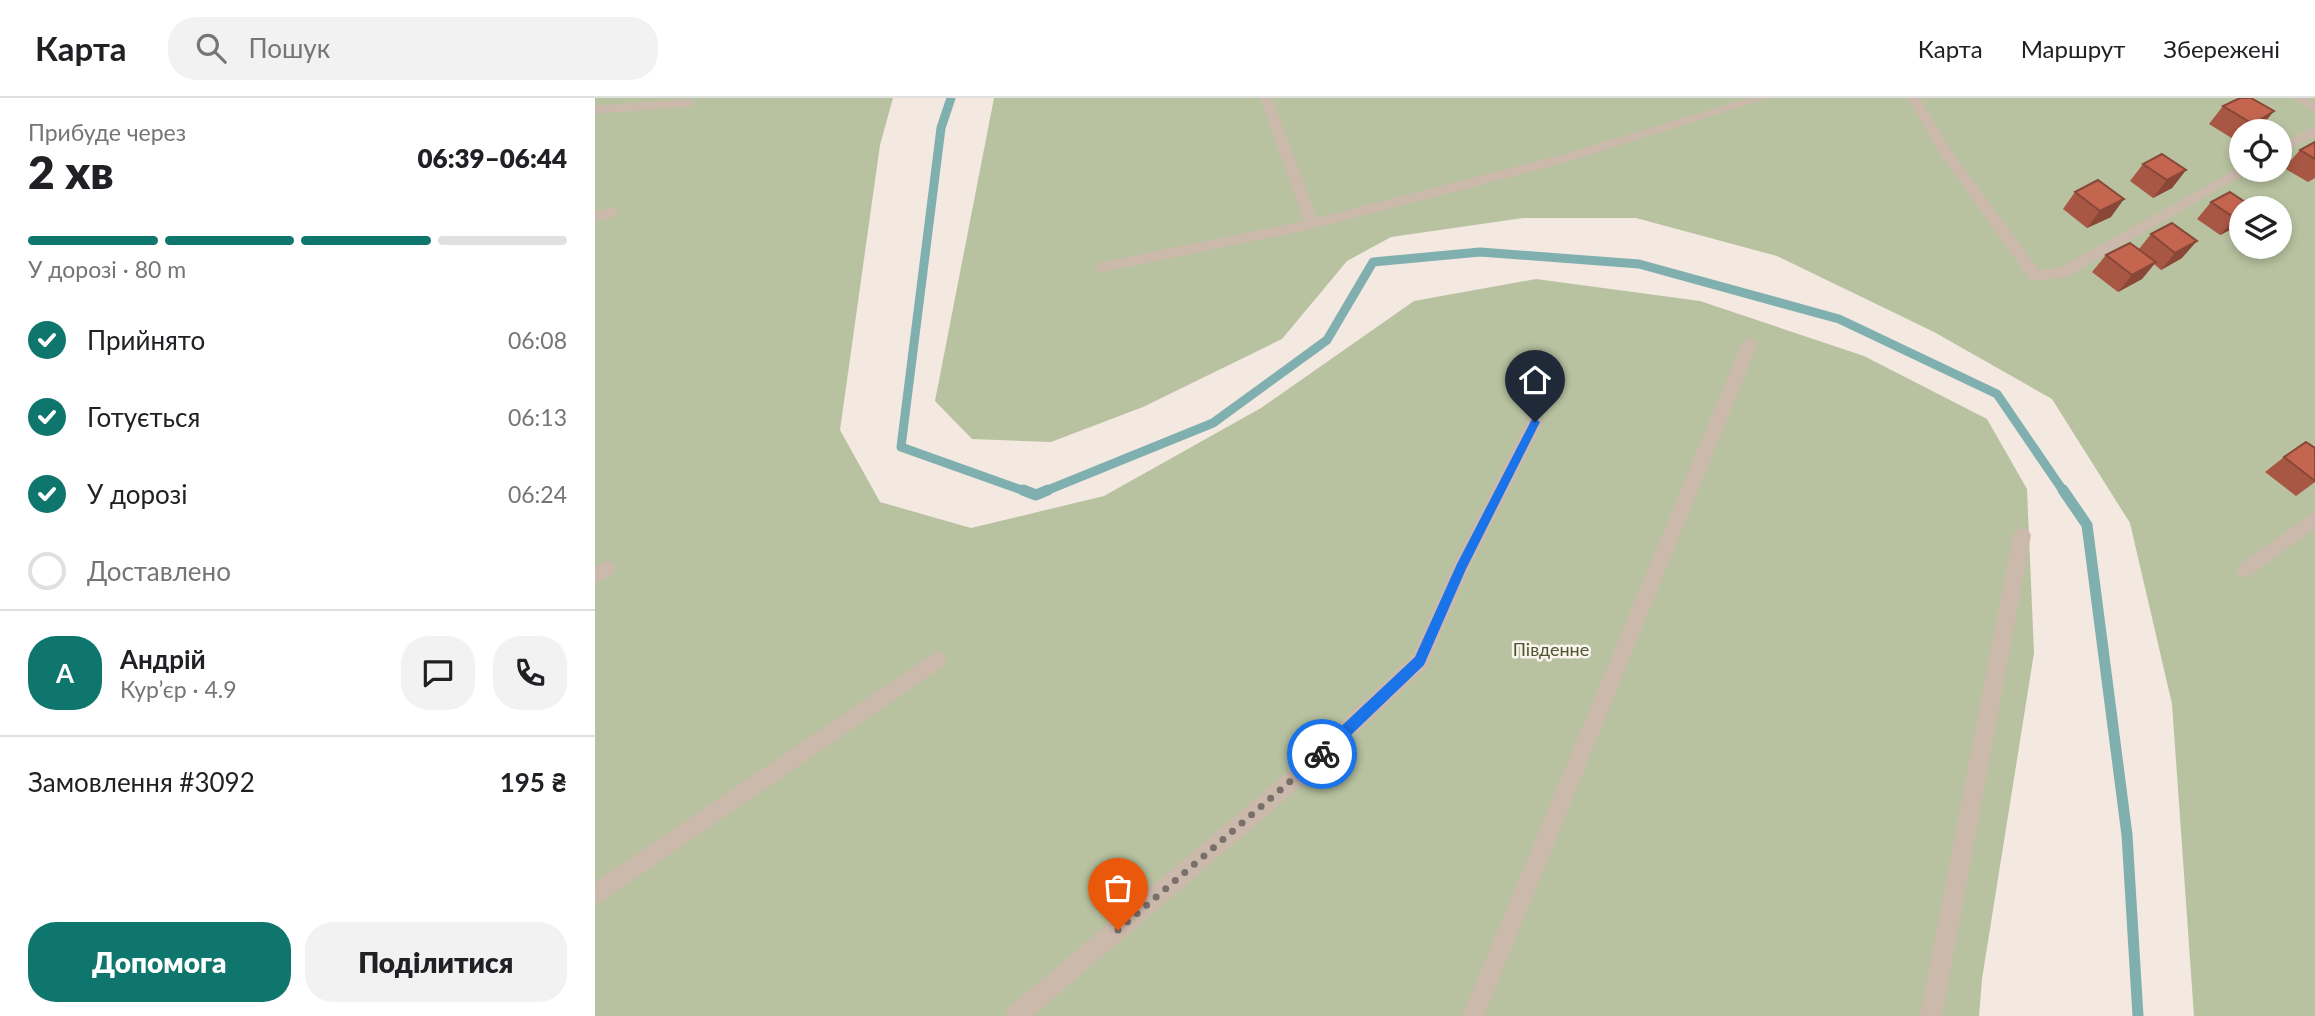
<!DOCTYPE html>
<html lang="uk">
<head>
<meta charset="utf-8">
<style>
  body { margin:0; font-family:Lato,sans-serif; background:#f2f2f2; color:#202124; height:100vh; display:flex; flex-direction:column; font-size:26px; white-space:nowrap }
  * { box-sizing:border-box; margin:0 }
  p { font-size:23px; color:#757577 }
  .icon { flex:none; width:38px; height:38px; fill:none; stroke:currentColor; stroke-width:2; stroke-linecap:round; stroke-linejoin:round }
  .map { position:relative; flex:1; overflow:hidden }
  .details { display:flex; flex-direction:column; background:#fff; width:595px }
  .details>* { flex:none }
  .fabs { position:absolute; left:1634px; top:21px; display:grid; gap:14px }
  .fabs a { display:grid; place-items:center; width:63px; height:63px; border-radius:50%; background:#fff; box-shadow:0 4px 10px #0003; font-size:35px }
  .pin { position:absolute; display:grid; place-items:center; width:60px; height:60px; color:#fff; margin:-72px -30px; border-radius:50% 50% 50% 0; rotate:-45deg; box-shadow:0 0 7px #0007 }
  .pin .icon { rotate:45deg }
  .courier { position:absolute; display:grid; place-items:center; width:70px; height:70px; margin:-35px; border:5px solid #1a73e8; border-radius:50%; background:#fff; color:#222; box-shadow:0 2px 9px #0007 }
  .summary em { font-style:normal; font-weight:800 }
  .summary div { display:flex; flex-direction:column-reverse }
  .summary { display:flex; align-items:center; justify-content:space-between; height:119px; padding:0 28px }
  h1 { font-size:46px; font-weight:800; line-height:52px }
  .bar { display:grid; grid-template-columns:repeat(4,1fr); gap:10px 7px; align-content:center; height:84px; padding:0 28px }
  .bar i { height:9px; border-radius:5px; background:#e0e0e0 }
  .bar .current { background:#0f766e }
  .bar p { grid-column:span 4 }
  .line { display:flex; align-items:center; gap:18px; padding:0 28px; border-top:2px solid #e0e0e0 }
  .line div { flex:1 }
  .round { display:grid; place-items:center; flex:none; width:74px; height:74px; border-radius:28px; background:#f2f2f2 }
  ol { padding:0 28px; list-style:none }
  li { display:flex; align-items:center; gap:21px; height:77px }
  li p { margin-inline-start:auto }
  li .icon { padding:7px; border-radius:50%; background:#0f766e; color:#fff; stroke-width:4 }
  li:last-child { color:#757577 }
  li i { width:38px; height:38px; border:4px solid #e0e0e0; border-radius:50% }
  .primary-button { display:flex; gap:14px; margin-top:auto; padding:14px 28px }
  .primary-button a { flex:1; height:80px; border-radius:28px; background:#0f766e; color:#fff; font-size:28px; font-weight:800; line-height:80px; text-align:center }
  .primary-button a+a { background:#f2f2f2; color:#202124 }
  header { display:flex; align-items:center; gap:42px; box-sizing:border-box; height:98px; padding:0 35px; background:#fff; border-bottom:2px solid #e0e0e0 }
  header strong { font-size:33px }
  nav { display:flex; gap:38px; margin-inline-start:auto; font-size:24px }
  .search { width:490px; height:63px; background:#f2f2f2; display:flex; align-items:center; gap:18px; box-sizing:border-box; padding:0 24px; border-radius:28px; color:#757577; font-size:26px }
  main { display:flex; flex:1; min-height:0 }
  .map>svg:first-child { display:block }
  .green { fill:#b8c2a0; fill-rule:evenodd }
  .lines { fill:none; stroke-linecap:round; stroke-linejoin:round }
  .stream-far1 { stroke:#80afaf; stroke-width:9 }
  .stream { stroke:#80afaf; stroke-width:11 }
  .minor { fill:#cbb9ac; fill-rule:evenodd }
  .wall { fill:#a85744 }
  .shaded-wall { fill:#884737 }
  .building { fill:#c3654f; stroke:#884737; stroke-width:2 }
  .route { fill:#1a73e8 }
  .done { stroke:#7a706b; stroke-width:7; stroke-dasharray:0 12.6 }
  .labels { text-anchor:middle; stroke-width:5; stroke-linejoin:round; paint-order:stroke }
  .park-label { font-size:18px; fill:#4a572f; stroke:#faf4ed }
</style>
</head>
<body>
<header>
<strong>Карта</strong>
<div class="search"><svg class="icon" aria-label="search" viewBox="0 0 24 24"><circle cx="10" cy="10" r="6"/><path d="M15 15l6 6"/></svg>Пошук</div>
<nav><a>Карта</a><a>Маршрут</a><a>Збережені</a></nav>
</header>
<main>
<section class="details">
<div class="summary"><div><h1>2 хв</h1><p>Прибуде через</p></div><em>06:39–06:44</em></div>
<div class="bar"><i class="current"></i><i class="current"></i><i class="current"></i><i></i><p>У дорозі · 80 m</p></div>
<ol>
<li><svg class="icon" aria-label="check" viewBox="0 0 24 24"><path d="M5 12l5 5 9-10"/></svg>Прийнято<p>06:08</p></li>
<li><svg class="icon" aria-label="check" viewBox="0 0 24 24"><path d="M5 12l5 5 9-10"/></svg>Готується<p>06:13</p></li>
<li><svg class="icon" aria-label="check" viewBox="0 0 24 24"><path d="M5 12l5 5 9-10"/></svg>У дорозі<p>06:24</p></li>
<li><i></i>Доставлено</li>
</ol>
<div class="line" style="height:126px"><b class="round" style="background:#0f766e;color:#fff">А</b><div><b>Андрій</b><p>Кур’єр · 4.9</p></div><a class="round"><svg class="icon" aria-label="chat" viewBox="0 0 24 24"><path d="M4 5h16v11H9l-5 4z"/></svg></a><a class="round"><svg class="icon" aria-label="phone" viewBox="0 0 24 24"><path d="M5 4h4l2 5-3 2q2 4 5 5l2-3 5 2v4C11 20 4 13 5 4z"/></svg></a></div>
<div class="line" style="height:91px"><div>Замовлення #3092</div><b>195 ₴</b></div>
<div class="primary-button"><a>Допомога</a><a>Поділитися</a></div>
</section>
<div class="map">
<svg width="1720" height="918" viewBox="0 0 1720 918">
  <rect width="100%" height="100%" fill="#f3e9e1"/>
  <!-- green -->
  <path class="green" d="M 0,0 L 298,0 L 285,47 L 245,332 L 285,404 L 376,430 L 509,398 L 666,310 L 819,203 L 941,181 L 1105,203 L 1269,258 L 1392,321 L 1432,391 L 1439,555 L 1387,881 L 1384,918 L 0,918 Z
    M 399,0 L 1720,0 L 1720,918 L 1599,918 L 1577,606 L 1535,425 L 1457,301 L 1339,234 L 1182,158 L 1041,120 L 928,120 L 796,139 L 752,163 L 687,241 L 548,309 L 456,344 L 377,341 L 340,303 ZM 1647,33 L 1685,33 L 1685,72 L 1647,72 ZM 1647,110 L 1685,110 L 1685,149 L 1647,149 Z"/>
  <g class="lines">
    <!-- stream-far1 -->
    <path class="stream-far1" d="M 356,0 L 346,30 L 306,349 L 432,394
      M 448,394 L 618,325 L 732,242 L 778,164 L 885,154 L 1044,166 L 1244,221 L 1402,296 L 1469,394"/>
    <!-- stream -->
    <path class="stream" d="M 428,392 L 441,397 L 453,392
      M 1468,392 L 1492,427 L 1532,737 L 1543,918"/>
    <!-- minor -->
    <path class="minor" d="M 665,0 L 677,0 L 722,120 L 966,57 L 1154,0 L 1174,0 L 969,65 L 717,131 L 508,174 L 503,173 L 501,169 L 503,165 L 508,164 L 709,123 Z
      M 1313,0 L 1325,0 L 1355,51 L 1444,172 L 1464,170 L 1645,69 L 1647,72 L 1657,72 L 1472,179 L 1440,183 L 1435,182 L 1345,56 Z
      M 1698,0 L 1713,0 L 1720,5 L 1720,15 Z
      M 94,1 L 98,2 L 98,8 L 0,16 L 0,8 Z
      M 1720,28 L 1720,38 L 1685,56 L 1685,46 Z
      M 17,110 L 22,112 L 22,118 L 0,123 L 0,113 Z
      M 1155,239 L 1163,245 L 889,918 L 867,918 L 1147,245 Z
      M 940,318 L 948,324 L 874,471 L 832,569 L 712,683 L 438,918 L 410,918 L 413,910 L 698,669 L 818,557 L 860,464 L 934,319 Z
      M 1720,413 L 1720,430 L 1656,477 L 1650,480 L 1644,477 L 1641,472 L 1644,467 Z
      M 1427,430 L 1433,432 L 1436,437 L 1347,918 L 1325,918 L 1418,437 L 1421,432 Z
      M 12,463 L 18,466 L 21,471 L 18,476 L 0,486 L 0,469 Z
      M 342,553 L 349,556 L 351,562 L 349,568 L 0,808 L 0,784 Z"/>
  </g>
  <!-- wall -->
  <path class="wall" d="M 1628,8 L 1679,13 L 1664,31 L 1661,33 L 1647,33 L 1647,42 L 1643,44 L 1614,26 Z
    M 1720,44 L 1720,80 L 1713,84 L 1689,70 L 1705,52 Z
    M 1548,66 L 1591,72 L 1577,90 L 1558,100 L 1535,83 Z
    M 1480,94 L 1516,119 L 1492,130 L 1468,111 Z
    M 1616,104 L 1647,110 L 1647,123 L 1643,128 L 1625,137 L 1602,121 Z
    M 1556,136 L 1587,160 L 1566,172 L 1559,166 L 1547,181 L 1523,194 L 1497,174 L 1511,157 L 1544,151 Z
    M 1720,350 L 1720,384 L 1701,398 L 1670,374 L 1689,359 Z"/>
  <!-- shaded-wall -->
  <path class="shaded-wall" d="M 1679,13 L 1664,31 L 1661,33 L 1652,33 L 1658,26 Z
    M 1591,72 L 1577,90 L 1558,100 L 1572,82 Z
    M 1529,101 L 1516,119 L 1492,130 L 1505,113 Z
    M 1647,116 L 1647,123 L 1643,128 L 1625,137 L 1640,120 Z
    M 1602,143 L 1587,160 L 1566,172 L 1580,155 Z
    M 1561,164 L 1547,181 L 1523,194 L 1537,177 Z"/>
  <!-- building -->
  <path class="building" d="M 1645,0 L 1656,0 L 1679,13 L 1658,26 L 1628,8 Z
    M 1720,44 L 1720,61 L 1705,52 Z
    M 1567,56 L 1591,72 L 1572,82 L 1548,66 Z
    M 1503,82 L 1529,101 L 1505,113 L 1480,94 Z
    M 1635,94 L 1659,110 L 1647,110 L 1647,116 L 1640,120 L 1616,104 Z
    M 1577,125 L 1602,143 L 1580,155 L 1556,136 Z
    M 1535,145 L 1561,164 L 1537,177 L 1511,157 Z
    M 1711,344 L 1720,350 L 1720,383 L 1689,359 Z"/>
  <!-- route -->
  <path class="route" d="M 940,320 L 945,324 L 871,471 L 829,567 L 732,660 L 722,660 L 722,651 L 820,559 L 862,466 L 937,321 Z"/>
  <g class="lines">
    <!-- done -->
    <path class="done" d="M 523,832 L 727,656"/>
  </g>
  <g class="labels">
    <!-- park labels -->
    <g class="park-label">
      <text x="956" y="558">Південне</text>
    </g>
  </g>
</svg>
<div class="fabs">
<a><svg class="icon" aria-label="locate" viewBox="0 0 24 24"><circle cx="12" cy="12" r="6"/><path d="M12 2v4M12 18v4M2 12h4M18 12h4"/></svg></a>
<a><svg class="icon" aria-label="layers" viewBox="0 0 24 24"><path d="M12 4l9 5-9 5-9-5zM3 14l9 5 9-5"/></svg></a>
</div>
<div class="pin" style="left:523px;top:832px;background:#ea580c"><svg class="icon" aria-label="bag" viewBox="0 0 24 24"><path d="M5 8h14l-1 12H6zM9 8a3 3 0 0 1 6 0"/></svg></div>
<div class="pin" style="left:940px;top:324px;background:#1f2937"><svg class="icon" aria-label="home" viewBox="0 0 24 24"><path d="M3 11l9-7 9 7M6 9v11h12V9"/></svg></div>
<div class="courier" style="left:727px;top:656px"><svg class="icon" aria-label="bike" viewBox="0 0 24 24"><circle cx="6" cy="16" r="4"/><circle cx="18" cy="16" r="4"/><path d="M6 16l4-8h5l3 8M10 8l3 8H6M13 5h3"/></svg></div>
</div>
</main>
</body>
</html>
